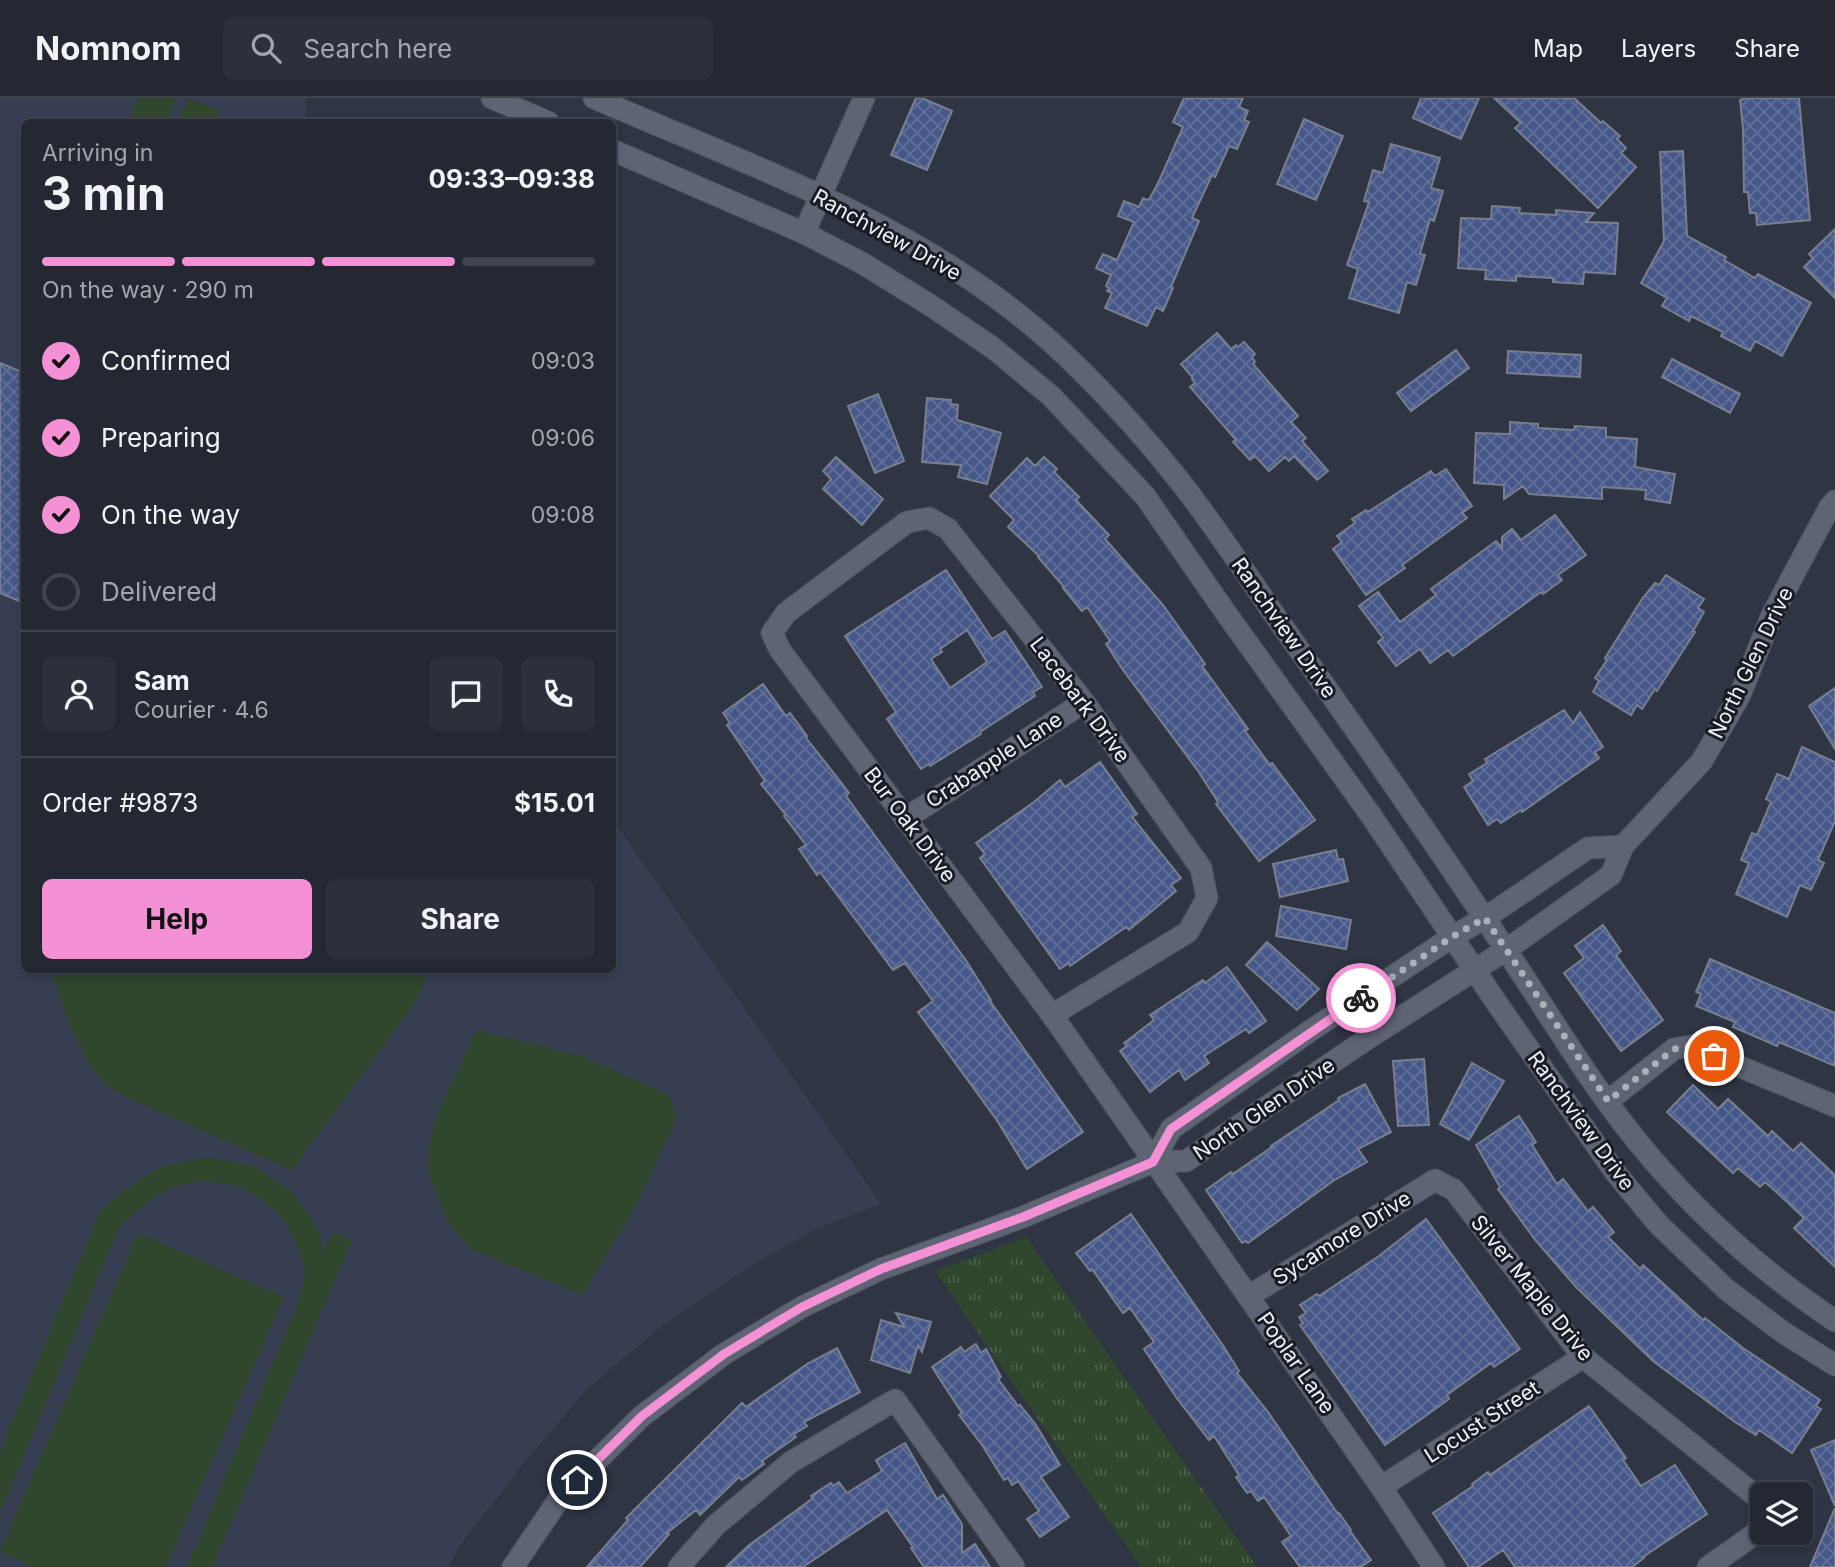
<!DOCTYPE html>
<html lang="en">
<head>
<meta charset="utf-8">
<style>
  body { margin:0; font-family:Inter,sans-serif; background:#2b303a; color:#f1f3f6; height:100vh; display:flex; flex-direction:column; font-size:26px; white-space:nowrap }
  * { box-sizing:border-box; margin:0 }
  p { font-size:23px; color:#a3a6ac }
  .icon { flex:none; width:38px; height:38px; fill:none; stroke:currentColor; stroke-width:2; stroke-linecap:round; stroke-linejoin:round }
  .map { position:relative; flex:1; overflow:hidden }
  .panel { position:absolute; left:21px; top:21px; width:595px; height:854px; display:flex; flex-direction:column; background:#232832; border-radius:10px; box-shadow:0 4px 10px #0003,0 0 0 2px #40444d }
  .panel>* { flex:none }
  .buttons { position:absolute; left:1750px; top:1384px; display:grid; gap:14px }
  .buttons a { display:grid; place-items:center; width:63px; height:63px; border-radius:10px; background:#232832; box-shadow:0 4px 10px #0003,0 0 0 2px #40444d; font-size:35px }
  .pin { position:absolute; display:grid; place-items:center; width:60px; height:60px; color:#fff; margin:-30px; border:4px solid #fff; border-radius:50%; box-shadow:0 2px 7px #0007 }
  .courier { position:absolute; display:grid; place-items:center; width:70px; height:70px; margin:-35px; border:5px solid #f491d4; border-radius:50%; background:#fff; color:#222; box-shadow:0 2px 9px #0007 }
  .head em { font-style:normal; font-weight:700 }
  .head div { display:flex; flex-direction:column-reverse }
  .head { display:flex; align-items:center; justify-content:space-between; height:119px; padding:0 21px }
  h1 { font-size:46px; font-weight:700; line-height:52px }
  .bar { display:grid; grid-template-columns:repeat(4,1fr); gap:10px 7px; align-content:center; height:84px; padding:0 21px }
  .bar i { height:9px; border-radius:5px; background:#40444d }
  .bar .selected { background:#f491d4 }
  .bar p { grid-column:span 4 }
  .line { display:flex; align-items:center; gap:18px; padding:0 21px; border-top:2px solid #40444d }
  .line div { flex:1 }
  .round { display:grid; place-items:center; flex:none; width:74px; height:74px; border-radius:10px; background:#2b303a }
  ol { padding:0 21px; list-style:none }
  li { display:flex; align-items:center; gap:21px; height:77px }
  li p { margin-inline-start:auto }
  li .icon { padding:7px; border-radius:50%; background:#f491d4; color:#111; stroke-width:4 }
  li:last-child { color:#a3a6ac }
  li i { width:38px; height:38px; border:4px solid #40444d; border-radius:50% }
  .action { display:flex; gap:14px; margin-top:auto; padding:14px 21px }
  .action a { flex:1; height:80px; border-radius:10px; background:#f491d4; color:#111; font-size:28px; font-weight:700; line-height:80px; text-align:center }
  .action a+a { background:#2b303a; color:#f1f3f6 }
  header { display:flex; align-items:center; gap:42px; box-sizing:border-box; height:98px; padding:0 35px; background:#232832; border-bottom:2px solid #40444d }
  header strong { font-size:33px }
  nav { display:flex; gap:38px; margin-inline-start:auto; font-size:24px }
  .search { width:490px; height:63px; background:#2b303a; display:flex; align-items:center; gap:18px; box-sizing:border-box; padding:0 24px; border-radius:10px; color:#a3a6ac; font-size:26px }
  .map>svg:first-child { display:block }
  .built { fill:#373e52 }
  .grass { fill:url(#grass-tufts) }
  .pitch { fill:#30462d }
  .building { fill:url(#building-cross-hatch); stroke:#787f8f; stroke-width:2; fill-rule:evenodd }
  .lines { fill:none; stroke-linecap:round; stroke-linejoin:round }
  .minor-casing { stroke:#4f5460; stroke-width:23 }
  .minor { stroke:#5e6473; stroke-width:21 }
  .done { stroke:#abb0bb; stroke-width:7; stroke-dasharray:0 12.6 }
  .route { stroke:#f491d4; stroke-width:9 }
  .labels { text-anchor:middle; stroke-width:6; stroke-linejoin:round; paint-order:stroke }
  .street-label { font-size:21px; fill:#eef2fb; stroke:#1a1c23 }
</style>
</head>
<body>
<header>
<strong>Nomnom</strong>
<div class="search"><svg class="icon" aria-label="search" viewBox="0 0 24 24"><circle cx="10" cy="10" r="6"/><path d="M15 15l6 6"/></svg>Search here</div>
<nav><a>Map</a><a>Layers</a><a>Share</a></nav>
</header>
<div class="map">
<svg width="1835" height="1469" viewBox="0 0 1835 1469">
  <defs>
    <pattern id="grass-tufts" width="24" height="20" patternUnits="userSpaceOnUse" patternTransform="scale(1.75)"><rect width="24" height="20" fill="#30462d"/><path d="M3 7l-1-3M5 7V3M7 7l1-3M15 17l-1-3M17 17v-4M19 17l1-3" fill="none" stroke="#4e614c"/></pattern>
    <pattern id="building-cross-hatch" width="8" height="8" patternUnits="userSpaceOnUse" patternTransform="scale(1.75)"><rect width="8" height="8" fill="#465789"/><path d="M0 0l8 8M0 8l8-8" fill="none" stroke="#61709b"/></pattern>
  </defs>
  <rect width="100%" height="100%" fill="#2f3543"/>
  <!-- built -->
  <path class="built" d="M 0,0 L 307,0 L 305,24 L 24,24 L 24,872 L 612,872 L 613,722 L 881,1106 L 814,1132 L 746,1171 L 662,1228 L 586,1292 L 523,1366 L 461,1446 L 449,1469 L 0,1469 Z"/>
  <!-- grass -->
  <path class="grass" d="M 1026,1139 L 1257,1469 L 1141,1469 L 935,1173 Z"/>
  <!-- pitch -->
  <path class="pitch" d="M 138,0 L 176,0 L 166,24 L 128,24 Z
    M 188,0 L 221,13 L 216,24 L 178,24 Z
    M 52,872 L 430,872 L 416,904 L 292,1072 L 125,999 C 118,994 109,989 103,983 C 78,957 67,916 54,883 Z
    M 476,932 L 582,958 L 669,997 L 677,1020 L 637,1106 L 583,1197 L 470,1151 L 448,1125 L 430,1079 L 427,1065 L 430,1043 L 436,1020 Z
    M 208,1059 L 254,1068 L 293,1094 L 319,1133 L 324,1154 L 333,1134 L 352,1142 L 213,1469 L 187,1469 L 299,1203 C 301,1194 305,1185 304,1176 C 298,1111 236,1067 172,1090 C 154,1097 135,1115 120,1128 L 0,1415 L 0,1353 L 100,1114 L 123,1093 L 162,1068 Z
    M 138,1135 L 284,1199 L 166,1469 L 34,1469 L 0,1453 Z"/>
  <!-- building -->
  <path class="building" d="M 916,0 L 922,0 L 952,13 L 927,72 L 891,57 Z
    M 1184,0 L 1243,0 L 1239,9 L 1248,13 L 1244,22 L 1249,24 L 1237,51 L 1229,48 L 1215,79 L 1212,77 L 1192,120 L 1199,123 L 1171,189 L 1173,190 L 1163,213 L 1156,209 L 1147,228 L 1105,210 L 1112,195 L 1107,193 L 1109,190 L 1106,188 L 1111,177 L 1096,170 L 1103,156 L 1117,162 L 1134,124 L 1118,118 L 1124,103 L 1139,109 L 1143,100 L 1147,102 L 1150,100 L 1159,83 L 1183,29 L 1173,24 Z
    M 1421,0 L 1479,0 L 1461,41 L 1413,20 Z
    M 1494,0 L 1574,0 L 1601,25 L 1603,23 L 1620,38 L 1617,41 L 1626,50 L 1621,55 L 1636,69 L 1598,110 L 1515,30 L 1521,25 Z
    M 1746,0 L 1799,0 L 1810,122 L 1757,127 L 1756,115 L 1750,115 L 1748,94 L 1744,94 L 1743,31 L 1740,2 Z
    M 1304,21 L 1343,38 L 1316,102 L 1277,86 Z
    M 1391,46 L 1440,60 L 1431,90 L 1443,93 L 1434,123 L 1430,121 L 1420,156 L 1425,157 L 1416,187 L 1407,184 L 1399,215 L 1349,200 L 1358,171 L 1347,167 L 1369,104 L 1364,103 L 1373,72 L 1383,75 Z
    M 1683,53 L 1687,138 L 1726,159 L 1724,162 L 1755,180 L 1758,176 L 1811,205 L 1782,258 L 1755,243 L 1750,253 L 1721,238 L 1723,234 L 1691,218 L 1689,223 L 1662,208 L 1667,200 L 1641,185 L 1664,143 L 1660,54 Z
    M 1492,108 L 1520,110 L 1519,115 L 1556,117 L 1556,112 L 1594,115 L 1586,124 L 1618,125 L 1615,176 L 1584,174 L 1583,186 L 1553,184 L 1553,180 L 1516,178 L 1516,183 L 1485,181 L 1486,172 L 1458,170 L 1461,120 L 1491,121 Z
    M 1835,131 L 1835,200 L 1804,169 L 1813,160 L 1809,156 Z
    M 1217,235 L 1231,251 L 1236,247 L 1238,249 L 1244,244 L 1255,256 L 1252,259 L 1255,264 L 1253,266 L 1298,318 L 1291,324 L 1306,340 L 1302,343 L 1328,373 L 1317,382 L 1294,358 L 1289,363 L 1285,359 L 1269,373 L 1255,358 L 1250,362 L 1233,344 L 1236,342 L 1190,289 L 1195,285 L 1192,281 L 1193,280 L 1181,266 Z
    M 1456,252 L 1469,270 L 1411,313 L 1397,295 Z
    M 1508,253 L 1581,257 L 1580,279 L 1507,275 Z
    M 1672,261 L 1740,296 L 1730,315 L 1662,279 Z
    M 0,265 L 24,275 L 24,505 L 0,495 Z
    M 878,296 L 904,363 L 875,375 L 848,308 Z
    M 927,300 L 951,302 L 950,306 L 958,307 L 957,322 L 1001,335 L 987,386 L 958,379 L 961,367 L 922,364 Z
    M 1510,324 L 1538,326 L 1538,330 L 1574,332 L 1575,328 L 1606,330 L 1606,339 L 1637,341 L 1635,369 L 1675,376 L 1670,405 L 1645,401 L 1646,392 L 1602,389 L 1602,401 L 1529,396 L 1523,388 L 1504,401 L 1504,387 L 1474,385 L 1476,335 L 1510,336 Z
    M 836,359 L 883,401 L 862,427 L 823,391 L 831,381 L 823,373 Z
    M 1044,359 L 1057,371 L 1054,374 L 1079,399 L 1076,402 L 1109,437 L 1105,441 L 1163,507 L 1205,566 L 1202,568 L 1248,631 L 1245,633 L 1270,667 L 1272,665 L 1315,722 L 1259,763 L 1216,706 L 1218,704 L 1198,673 L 1123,572 L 1106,546 L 1110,543 L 1087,509 L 1082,513 L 1063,490 L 1064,489 L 1038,459 L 1039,458 L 1008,429 L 1014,422 L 990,398 L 1027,360 L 1035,368 Z
    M 1446,371 L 1472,408 L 1462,415 L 1467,420 L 1402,467 L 1405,470 L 1366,497 L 1333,451 L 1342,444 L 1337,438 L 1355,425 L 1352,421 L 1366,412 L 1368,414 L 1431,373 L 1435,378 Z
    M 1555,417 L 1586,457 L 1558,477 L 1562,482 L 1543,496 L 1541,494 L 1453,558 L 1448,552 L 1430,565 L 1420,551 L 1396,568 L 1378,544 L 1383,540 L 1359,508 L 1378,494 L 1400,524 L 1436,497 L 1431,491 L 1496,443 L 1502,450 L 1502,439 L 1512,431 L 1521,442 Z
    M 946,472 L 992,541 L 1005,533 L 1042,589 L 1033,594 L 1035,598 L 980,634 L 981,636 L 930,668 L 929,666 L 921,671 L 887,621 L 896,614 L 845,538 ZM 967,532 L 987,564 L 950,590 L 931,561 L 942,554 L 940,551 Z
    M 1666,477 L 1704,501 L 1698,510 L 1704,514 L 1693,533 L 1695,534 L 1657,593 L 1655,591 L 1642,611 L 1637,607 L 1631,617 L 1593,594 L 1599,583 L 1595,580 L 1607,562 L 1605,560 L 1642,501 L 1655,485 L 1659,487 Z
    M 763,586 L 786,618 L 790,615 L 807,638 L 806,640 L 840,683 L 849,695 L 846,698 L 965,861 L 991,902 L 990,903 L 1083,1034 L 1027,1071 L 996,1021 L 918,914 L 933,903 L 905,865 L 893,872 L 820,774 L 817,777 L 799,751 L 806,747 L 784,718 L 786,717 L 761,686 L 765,683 L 727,627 L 730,625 L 723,615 Z
    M 1835,590 L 1835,651 L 1809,608 Z
    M 1564,612 L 1573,625 L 1580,614 L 1603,649 L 1595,654 L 1599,660 L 1522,714 L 1521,712 L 1501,725 L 1497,721 L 1488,727 L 1464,689 L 1473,683 L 1469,676 L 1487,665 L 1485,661 Z
    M 1802,649 L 1835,664 L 1835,723 L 1818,762 L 1824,765 L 1811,792 L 1800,787 L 1787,819 L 1736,796 L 1749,765 L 1741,762 L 1752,735 L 1757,737 L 1771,704 L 1766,701 L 1777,676 L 1789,681 Z
    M 1100,664 L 1137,716 L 1132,719 L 1181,780 L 1171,787 L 1176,793 L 1129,832 L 1126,829 L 1070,868 L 1069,865 L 1060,871 L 980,760 L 985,756 L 976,745 L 1034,704 L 1060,682 L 1065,689 Z
    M 1336,752 L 1338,762 L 1343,761 L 1348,783 L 1280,799 L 1273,766 Z
    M 1281,808 L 1351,822 L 1346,851 L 1276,838 Z
    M 1603,827 L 1621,853 L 1616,857 L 1663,922 L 1621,953 L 1564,875 L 1584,860 L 1575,848 Z
    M 1267,844 L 1319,891 L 1297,912 L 1246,867 Z
    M 1710,861 L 1835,915 L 1835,968 L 1779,944 L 1777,948 L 1733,929 L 1735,924 L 1696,908 L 1701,896 L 1696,894 Z
    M 1227,869 L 1266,923 L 1249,935 L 1246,931 L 1204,958 L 1209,965 L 1185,982 L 1179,972 L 1150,994 L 1120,953 L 1127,948 L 1124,945 L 1154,922 L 1150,917 L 1203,882 L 1205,885 Z
    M 1424,961 L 1429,1027 L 1398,1028 L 1393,963 Z
    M 1472,965 L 1504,983 L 1469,1042 L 1440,1026 Z
    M 1365,986 L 1391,1034 L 1358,1051 L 1367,1064 L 1333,1083 L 1248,1145 L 1246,1143 L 1242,1145 L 1206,1092 L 1231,1074 L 1233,1076 L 1272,1049 L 1271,1048 L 1339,1002 L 1338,1000 Z
    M 1693,987 L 1718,1011 L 1728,1001 L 1768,1038 L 1772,1033 L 1793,1053 L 1801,1045 L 1835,1077 L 1835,1169 L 1794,1130 L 1804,1120 L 1785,1102 L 1765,1084 L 1760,1089 L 1738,1070 L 1733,1075 L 1667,1014 Z
    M 1519,1018 L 1536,1044 L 1532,1047 L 1557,1086 L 1563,1081 L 1588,1113 L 1593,1109 L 1614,1134 L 1608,1139 L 1640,1171 L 1643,1167 L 1703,1222 L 1705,1220 L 1743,1250 L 1820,1302 L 1816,1308 L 1821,1311 L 1792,1355 L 1759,1332 L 1756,1337 L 1735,1324 L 1653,1263 L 1576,1189 L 1536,1143 L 1498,1091 L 1500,1089 L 1476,1047 Z
    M 1131,1116 L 1222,1246 L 1239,1273 L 1237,1275 L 1268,1314 L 1338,1416 L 1339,1415 L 1351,1432 L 1350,1433 L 1371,1462 L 1361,1469 L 1300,1469 L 1282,1444 L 1291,1438 L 1264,1399 L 1258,1403 L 1251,1393 L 1247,1395 L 1236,1379 L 1239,1377 L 1214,1338 L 1209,1342 L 1176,1299 L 1144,1251 L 1154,1244 L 1130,1210 L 1123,1215 L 1092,1171 L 1090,1173 L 1076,1155 Z
    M 1426,1121 L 1520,1251 L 1494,1269 L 1491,1265 L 1447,1297 L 1449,1301 L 1385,1347 L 1300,1227 L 1303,1225 L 1299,1219 L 1306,1215 L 1300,1207 L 1317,1196 L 1319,1198 L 1379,1158 Z
    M 896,1215 L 931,1224 L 922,1254 L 918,1247 L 910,1275 L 871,1262 L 881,1222 L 904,1229 Z
    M 976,1246 L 981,1255 L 986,1251 L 1001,1279 L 998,1281 L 1018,1308 L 1020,1307 L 1036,1327 L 1060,1367 L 1041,1379 L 1069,1419 L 1040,1439 L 1027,1421 L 1039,1413 L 1018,1383 L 1012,1387 L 1008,1380 L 1004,1382 L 982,1347 L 959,1317 L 962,1315 L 932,1269 L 961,1249 L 964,1254 Z
    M 837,1250 L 860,1294 L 804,1324 L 807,1328 L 794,1336 L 796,1339 L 762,1363 L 764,1366 L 742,1382 L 739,1379 L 700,1417 L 696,1412 L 667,1435 L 669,1436 L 640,1469 L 587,1469 L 628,1422 L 626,1420 L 742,1305 L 746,1309 L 807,1266 Z
    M 1589,1308 L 1626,1360 L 1623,1362 L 1641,1388 L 1675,1367 L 1707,1416 L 1643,1459 L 1644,1460 L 1632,1469 L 1515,1469 L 1503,1452 L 1478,1469 L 1469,1469 L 1433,1415 L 1473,1388 L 1472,1386 L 1488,1374 L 1490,1377 Z
    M 1835,1342 L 1835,1408 L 1811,1352 Z
    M 905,1345 L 937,1401 L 943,1397 L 962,1426 L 962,1455 L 975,1446 L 990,1469 L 924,1469 L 911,1450 L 913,1449 L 887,1412 L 803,1469 L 726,1469 L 748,1448 L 813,1400 L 811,1398 L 831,1385 L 833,1388 L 839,1384 L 847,1395 L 882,1373 L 876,1362 Z
    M 1835,1410 L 1835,1469 L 1810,1469 Z"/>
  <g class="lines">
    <defs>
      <path id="minor" d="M 492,0 L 548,24
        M 594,0 C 751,68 921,127 1050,243 C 1096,285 1139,332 1178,381 C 1213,425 1244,473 1276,519 C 1356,631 1434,744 1510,858 C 1551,919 1591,987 1637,1043 C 1693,1112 1761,1173 1835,1223
        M 612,52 L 804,135 L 862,165 L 930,207 L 993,250 L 1051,298 L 1145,398 L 1223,511 L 1370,716 L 1496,904 L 1615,1074 L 1659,1127 L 1727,1192 L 1784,1235 L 1835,1267
        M 804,135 L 864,0
        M 905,721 L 1084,604
        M 1052,917 L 1188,834 L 1207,800 L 1201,770 L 1084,604 L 948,431 L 929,420 L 907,424 L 786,515 L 772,535 L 780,552 L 1052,917 L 1381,1389 L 1434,1469
        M 1608,1003 L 1674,951 L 1690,948 L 1835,1008
        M 1153,1064 L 1171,1031 L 1310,933 L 1452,839 L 1485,820 L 1588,750 L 1623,748
        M 1249,1198 L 1435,1082 L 1454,1092 L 1583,1259 L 1762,1403
        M 1381,1389 L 1583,1259
        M 513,1469 L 561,1398 L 642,1318 L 724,1256 L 802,1209 L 881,1171 L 1023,1119 L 1153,1064 L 1186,1063 L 1370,939 L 1506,852 L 1611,777 L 1623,748 L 1702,663 L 1740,597 L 1772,517 L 1829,410 L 1835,403
        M 679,1469 L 716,1427 L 791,1364 L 895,1302 L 1014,1469
        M 1708,1469 L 1762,1431"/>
    </defs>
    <!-- minor casing -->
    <use href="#minor" class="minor-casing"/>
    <!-- minor -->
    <use href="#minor" class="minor"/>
  </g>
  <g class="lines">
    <!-- done -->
    <path class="done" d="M 1361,900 L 1452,839 L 1485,820 L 1608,1003 L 1674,951 L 1690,948 L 1714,958"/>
    <!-- route -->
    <path class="route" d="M 577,1382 L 642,1318 L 724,1256 L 802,1209 L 881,1171 L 1023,1119 L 1153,1064 L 1171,1031 L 1361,900"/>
  </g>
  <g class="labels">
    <!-- street labels -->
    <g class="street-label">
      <text transform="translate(887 137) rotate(29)" y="7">Ranchview Drive</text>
      <text transform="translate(1284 530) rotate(55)" y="7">Ranchview Drive</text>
      <text transform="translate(1751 565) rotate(-64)" y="7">North Glen Drive</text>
      <text transform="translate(1080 602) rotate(53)" y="7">Lacebark Drive</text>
      <text transform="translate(994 662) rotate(-33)" y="7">Crabapple Lane</text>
      <text transform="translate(910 727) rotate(53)" y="7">Bur Oak Drive</text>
      <text transform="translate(1264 1011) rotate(-34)" y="7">North Glen Drive</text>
      <text transform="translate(1581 1023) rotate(54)" y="7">Ranchview Drive</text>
      <text transform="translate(1342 1140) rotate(-32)" y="7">Sycamore Drive</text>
      <text transform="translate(1532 1190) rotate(51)" y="7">Silver Maple Drive</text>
      <text transform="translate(1296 1265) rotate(55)" y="7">Poplar Lane</text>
      <text transform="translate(1482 1324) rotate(-33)" y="7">Locust Street</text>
    </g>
  </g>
</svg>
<div class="buttons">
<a><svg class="icon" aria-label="layers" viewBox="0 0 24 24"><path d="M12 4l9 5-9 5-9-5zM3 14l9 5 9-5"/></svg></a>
</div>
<div class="pin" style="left:1714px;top:958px;background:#ea580c"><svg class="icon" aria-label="bag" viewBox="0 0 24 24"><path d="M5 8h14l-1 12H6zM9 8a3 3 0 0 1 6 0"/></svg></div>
<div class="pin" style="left:577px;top:1382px;background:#1f2937"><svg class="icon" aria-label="home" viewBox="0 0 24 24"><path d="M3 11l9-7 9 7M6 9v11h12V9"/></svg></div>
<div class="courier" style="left:1361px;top:900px"><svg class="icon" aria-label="bike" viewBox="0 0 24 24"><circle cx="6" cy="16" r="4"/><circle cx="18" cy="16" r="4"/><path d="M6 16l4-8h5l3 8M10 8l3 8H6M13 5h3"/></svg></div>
<section class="panel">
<div class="head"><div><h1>3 min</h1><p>Arriving in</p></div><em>09:33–09:38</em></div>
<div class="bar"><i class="selected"></i><i class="selected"></i><i class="selected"></i><i></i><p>On the way · 290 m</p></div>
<ol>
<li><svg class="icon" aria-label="check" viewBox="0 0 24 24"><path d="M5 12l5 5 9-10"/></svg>Confirmed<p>09:03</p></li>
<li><svg class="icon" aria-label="check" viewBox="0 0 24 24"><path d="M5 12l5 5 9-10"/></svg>Preparing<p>09:06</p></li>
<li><svg class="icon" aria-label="check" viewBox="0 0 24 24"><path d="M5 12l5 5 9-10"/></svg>On the way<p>09:08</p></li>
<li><i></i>Delivered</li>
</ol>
<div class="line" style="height:126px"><a class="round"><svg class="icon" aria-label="person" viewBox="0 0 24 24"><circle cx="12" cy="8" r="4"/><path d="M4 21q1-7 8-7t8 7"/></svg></a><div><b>Sam</b><p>Courier · 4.6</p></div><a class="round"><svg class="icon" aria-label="chat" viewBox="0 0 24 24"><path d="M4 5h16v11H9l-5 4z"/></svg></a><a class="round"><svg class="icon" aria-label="phone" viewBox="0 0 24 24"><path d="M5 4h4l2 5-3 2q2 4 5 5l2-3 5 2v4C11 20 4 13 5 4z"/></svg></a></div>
<div class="line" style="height:91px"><div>Order #9873</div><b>$15.01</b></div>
<div class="action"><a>Help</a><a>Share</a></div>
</section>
</div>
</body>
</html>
